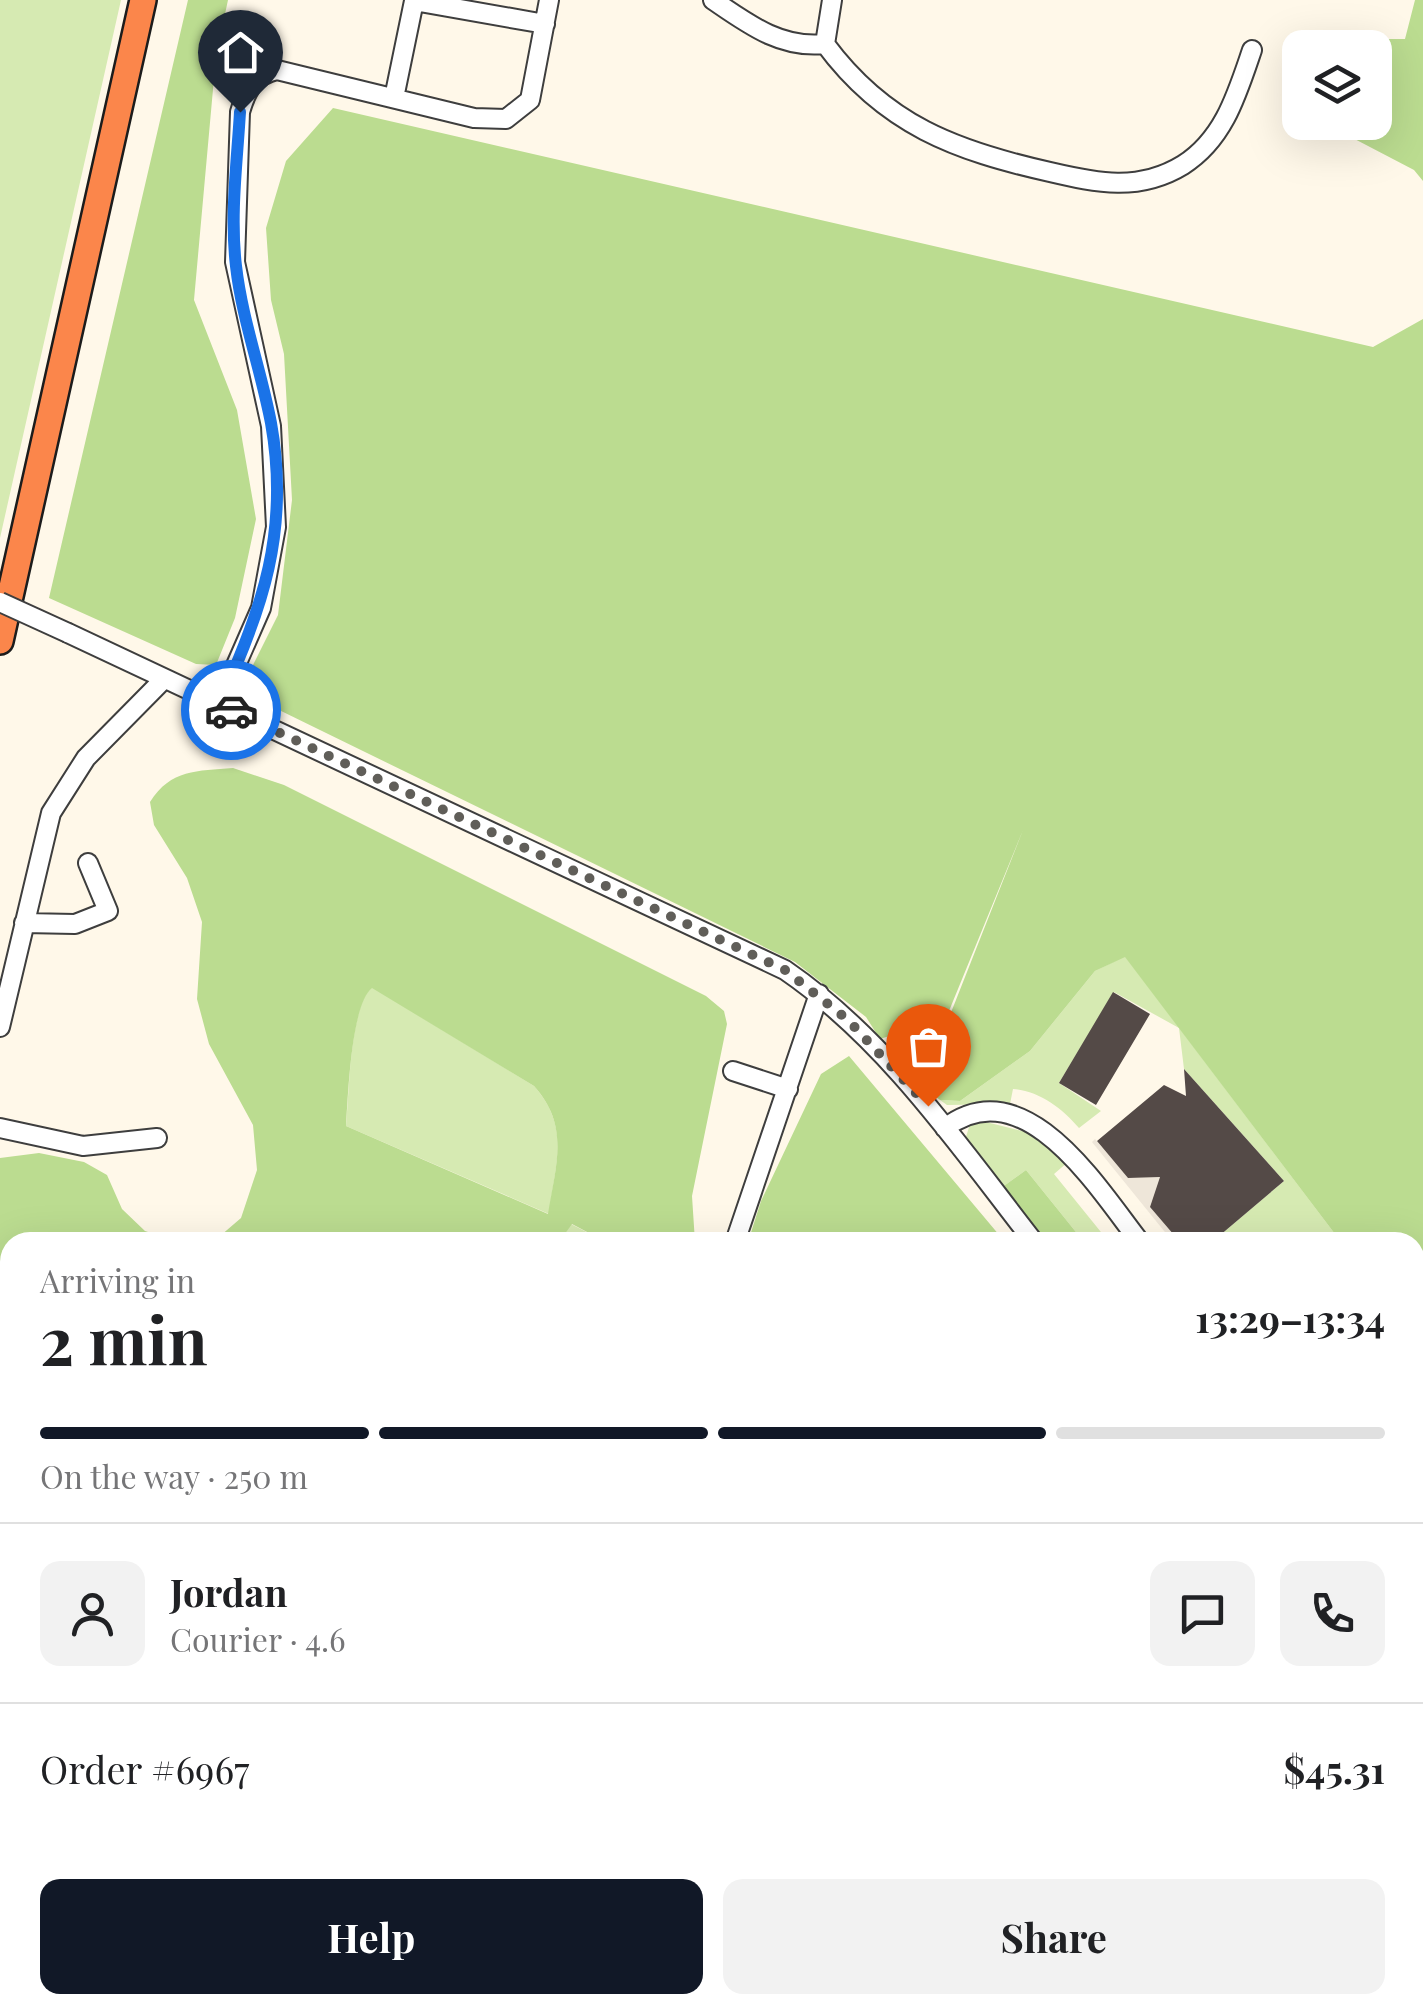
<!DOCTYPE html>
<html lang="en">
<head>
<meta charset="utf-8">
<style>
  body { margin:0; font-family:"Playfair Display",serif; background:#f2f2f2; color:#202124; height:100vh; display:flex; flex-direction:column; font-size:38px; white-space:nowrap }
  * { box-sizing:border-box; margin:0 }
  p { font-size:32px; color:#757577 }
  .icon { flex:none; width:55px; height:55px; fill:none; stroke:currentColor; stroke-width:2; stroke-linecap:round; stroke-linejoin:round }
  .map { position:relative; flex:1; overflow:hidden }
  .details { position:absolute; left:0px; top:1232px; width:1425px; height:782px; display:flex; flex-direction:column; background:#fff; border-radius:30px 30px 0 0; box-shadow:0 10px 40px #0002 }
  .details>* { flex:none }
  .fabs { position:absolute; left:1282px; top:30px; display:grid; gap:20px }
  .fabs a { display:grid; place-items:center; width:110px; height:110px; border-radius:20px; background:#fff; box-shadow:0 10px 40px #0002; font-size:50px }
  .pin { position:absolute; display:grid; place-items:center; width:85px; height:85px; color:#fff; margin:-102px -42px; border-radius:50% 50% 50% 0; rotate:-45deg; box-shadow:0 0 10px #0007 }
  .pin .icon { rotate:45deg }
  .courier { position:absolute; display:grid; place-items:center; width:100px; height:100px; margin:-50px; border:8px solid #1a73e8; border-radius:50%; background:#fff; color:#222; box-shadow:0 2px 12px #0007 }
  .head em { font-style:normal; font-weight:700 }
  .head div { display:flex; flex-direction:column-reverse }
  .head { display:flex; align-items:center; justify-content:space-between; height:170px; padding:0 40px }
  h1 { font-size:65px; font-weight:700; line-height:75px }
  .bar { display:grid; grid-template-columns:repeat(4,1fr); gap:15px 10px; align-content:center; height:120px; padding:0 40px }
  .bar i { height:12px; border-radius:8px; background:#e0e0e0 }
  .bar .selected { background:#111827 }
  .bar p { grid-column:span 4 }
  .line { display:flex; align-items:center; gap:25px; padding:0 40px; border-top:2px solid #e0e0e0 }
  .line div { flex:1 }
  .round { display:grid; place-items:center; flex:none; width:105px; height:105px; border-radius:20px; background:#f2f2f2 }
  .primary-button { display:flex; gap:20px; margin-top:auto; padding:20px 40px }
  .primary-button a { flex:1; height:115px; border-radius:20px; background:#111827; color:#fff; font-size:40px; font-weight:700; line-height:115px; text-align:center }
  .primary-button a+a { background:#f2f2f2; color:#202124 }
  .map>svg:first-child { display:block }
  .green { fill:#d6eab2 }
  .forest { fill:#bbdc90; fill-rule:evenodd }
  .plaza { fill:#eee6d9 }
  .building { fill:#544a47 }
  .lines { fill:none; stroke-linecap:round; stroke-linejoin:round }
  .minor-casing { stroke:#3e3e3e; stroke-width:22 }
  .highway-casing { stroke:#1c1c1c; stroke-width:30 }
  .minor { stroke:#fff; stroke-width:18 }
  .highway { stroke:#fb864b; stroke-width:25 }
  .minor-bridge-casing { stroke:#3e3e3e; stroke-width:22; stroke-linecap:butt }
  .minor-bridge { stroke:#fff; stroke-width:18 }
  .done { stroke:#605e59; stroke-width:10; stroke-dasharray:0 18 }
  .route { stroke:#1a73e8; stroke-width:12 }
</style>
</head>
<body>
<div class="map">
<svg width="1423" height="2013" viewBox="0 0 1423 2013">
  <rect width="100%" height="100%" fill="#fff8e9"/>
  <!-- green -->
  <path class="green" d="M 0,0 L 121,0 L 0,538 Z
    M 1125,956 L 1341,1242 L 1212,1242 L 1284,1181 L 1184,1069 L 1179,1028 L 1114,992 L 1059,1083 L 1101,1111 L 1079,1128 C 1062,1108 1039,1091 1013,1089 L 1010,1104 L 947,1105 L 940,1100 L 960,1101 L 1030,1051 L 1095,971 Z
    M 372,987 L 534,1086 C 571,1128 555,1163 549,1214 L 346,1126 C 349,1097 350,1004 372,987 Z
    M 986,1122 L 1038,1135 L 1068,1162 L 1054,1174 L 1109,1242 L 1084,1242 L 1026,1170 L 1001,1188 L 965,1140 L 970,1124 Z
    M 571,1224 L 606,1242 L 559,1242 Z"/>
  <!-- forest -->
  <path class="forest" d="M 188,0 L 228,0 L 216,56 L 194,300 L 237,410 L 256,519 L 235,618 L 216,665 L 196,664 L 49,598 Z
    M 1415,0 L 1423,0 L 1423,181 L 1414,170 L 1324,123 L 1375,122 L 1375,48 L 1355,47 L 1358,39 L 1405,39 Z
    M 333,108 L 1373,347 L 1423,319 L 1423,1531 L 1415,1516 L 1415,1242 L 1341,1242 L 1125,957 L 1095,971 L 1030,1051 L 960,1101 L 940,1100 L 922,1086 L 1023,830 L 931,1055 L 905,1031 L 880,1039 L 866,1017 L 795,962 L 240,691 L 278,615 L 292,500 L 284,354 L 271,300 L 266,228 L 286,161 Z
    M 233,768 L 284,785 L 706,996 L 724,1011 L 727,1024 L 692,1196 L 695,1242 L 606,1242 L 572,1224 L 559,1242 L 189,1242 L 220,1236 L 241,1218 L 257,1170 L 253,1125 L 209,1044 L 197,999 L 202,922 L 187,878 L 154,825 L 150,802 C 171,769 197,771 233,768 ZM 372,988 L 534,1086 C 570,1126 556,1164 548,1214 L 346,1126 C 348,1098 351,1004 372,988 Z
    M 849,1056 L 1005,1242 L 748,1242 L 761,1201 L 821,1074 Z
    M 39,1153 L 84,1162 L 107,1175 L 122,1209 L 145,1231 L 179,1242 L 10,1242 L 10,2005 L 740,2005 L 740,2013 L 0,2013 L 0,1158 Z
    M 1026,1170 L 1084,1242 L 1043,1242 L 1001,1188 Z
    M 1415,1524 C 1423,1548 1423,1572 1415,1596 Z
    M 1423,1586 L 1423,1729 L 1415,1719 L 1415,1605 Z
    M 1415,1770 L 1423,1780 L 1423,2013 L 1119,2013 L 1161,2005 L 1415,2005 Z"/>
  <!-- plaza -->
  <path class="plaza" d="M 1095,1139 L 1128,1178 L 1160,1177 L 1150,1207 L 1180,1242 L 1173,1242 L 1092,1142 Z"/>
  <!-- building -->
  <path class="building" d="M 1113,992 L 1150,1014 L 1096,1105 L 1059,1083 Z
    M 1184,1069 L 1284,1181 L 1212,1242 L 1180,1242 L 1150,1207 L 1160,1177 L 1128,1178 L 1097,1141 L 1164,1085 L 1186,1096 Z"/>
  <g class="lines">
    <defs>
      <path id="minor" d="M 713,0 C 748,24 781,49 825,44
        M 825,44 C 885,125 956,151 1050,172 C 1097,183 1139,192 1183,165 C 1224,139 1237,94 1252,50
        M 825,44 L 832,0
        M 394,98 L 414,1 L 545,24
        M 68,633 L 785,970 C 887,1040 959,1146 1034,1242
        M 219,704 L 261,608 L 276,527 L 271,426 L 235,262 L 240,112 C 246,91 254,75 277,70 L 474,118 L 506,119 L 530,100 L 549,0
        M 24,923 L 75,924 L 108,911 L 88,863
        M 0,1027 L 51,813 L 86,758 L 164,679
        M 733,1071 L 788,1089
        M 0,1128 L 83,1146 L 157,1138
        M 945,1128 C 1025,1067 1099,1190 1140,1242
        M 735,1242 L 819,994
        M 0,1517 L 10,1521
        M 1415,1735 L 1423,1746
        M 803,2005 L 804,2013
        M 896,2013 L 896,2005"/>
      <path id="highway" d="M 0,641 L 143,0"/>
    </defs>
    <!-- minor casing -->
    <use href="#minor" class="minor-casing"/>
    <!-- highway casing -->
    <use href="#highway" class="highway-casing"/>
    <!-- minor -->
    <use href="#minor" class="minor"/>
    <!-- highway -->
    <use href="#highway" class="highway"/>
    <defs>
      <path id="minor-bridge" d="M 0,602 L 68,633"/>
    </defs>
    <!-- minor-bridge casing -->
    <use href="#minor-bridge" class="minor-bridge-casing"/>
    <!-- minor-bridge -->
    <use href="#minor-bridge" class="minor-bridge"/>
  </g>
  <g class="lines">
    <!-- done -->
    <path class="done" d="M 231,710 L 785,970 L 848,1020 L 928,1106"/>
    <!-- route -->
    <path class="route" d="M 231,710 L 219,704 C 263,609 290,529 271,423 C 261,370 242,319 236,266 C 230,215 237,163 240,112"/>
  </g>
</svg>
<div class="fabs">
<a><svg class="icon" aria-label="layers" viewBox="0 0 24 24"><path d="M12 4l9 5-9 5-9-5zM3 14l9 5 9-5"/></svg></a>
</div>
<div class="pin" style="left:928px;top:1106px;background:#ea580c"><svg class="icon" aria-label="bag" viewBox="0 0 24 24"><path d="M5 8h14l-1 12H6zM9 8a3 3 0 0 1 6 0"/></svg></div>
<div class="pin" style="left:240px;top:112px;background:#1f2937"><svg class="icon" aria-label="home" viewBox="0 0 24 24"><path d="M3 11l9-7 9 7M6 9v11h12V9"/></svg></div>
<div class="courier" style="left:231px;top:710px"><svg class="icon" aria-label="car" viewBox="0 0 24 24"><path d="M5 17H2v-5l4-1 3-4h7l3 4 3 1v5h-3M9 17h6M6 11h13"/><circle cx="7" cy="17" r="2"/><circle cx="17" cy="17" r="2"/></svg></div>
<section class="details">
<div class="head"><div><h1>2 min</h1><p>Arriving in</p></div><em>13:29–13:34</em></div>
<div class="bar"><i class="selected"></i><i class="selected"></i><i class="selected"></i><i></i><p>On the way · 250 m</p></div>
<div class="line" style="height:180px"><a class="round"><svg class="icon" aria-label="person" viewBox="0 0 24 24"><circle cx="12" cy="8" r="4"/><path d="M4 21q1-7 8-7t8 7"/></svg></a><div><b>Jordan</b><p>Courier · 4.6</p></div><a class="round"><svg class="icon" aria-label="chat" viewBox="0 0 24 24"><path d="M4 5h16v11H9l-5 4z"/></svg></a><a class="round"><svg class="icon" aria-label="phone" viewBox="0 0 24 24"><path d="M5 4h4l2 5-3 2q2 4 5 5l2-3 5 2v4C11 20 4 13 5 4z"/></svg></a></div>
<div class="line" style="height:130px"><div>Order #6967</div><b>$45.31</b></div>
<div class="primary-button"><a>Help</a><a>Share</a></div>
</section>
</div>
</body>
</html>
